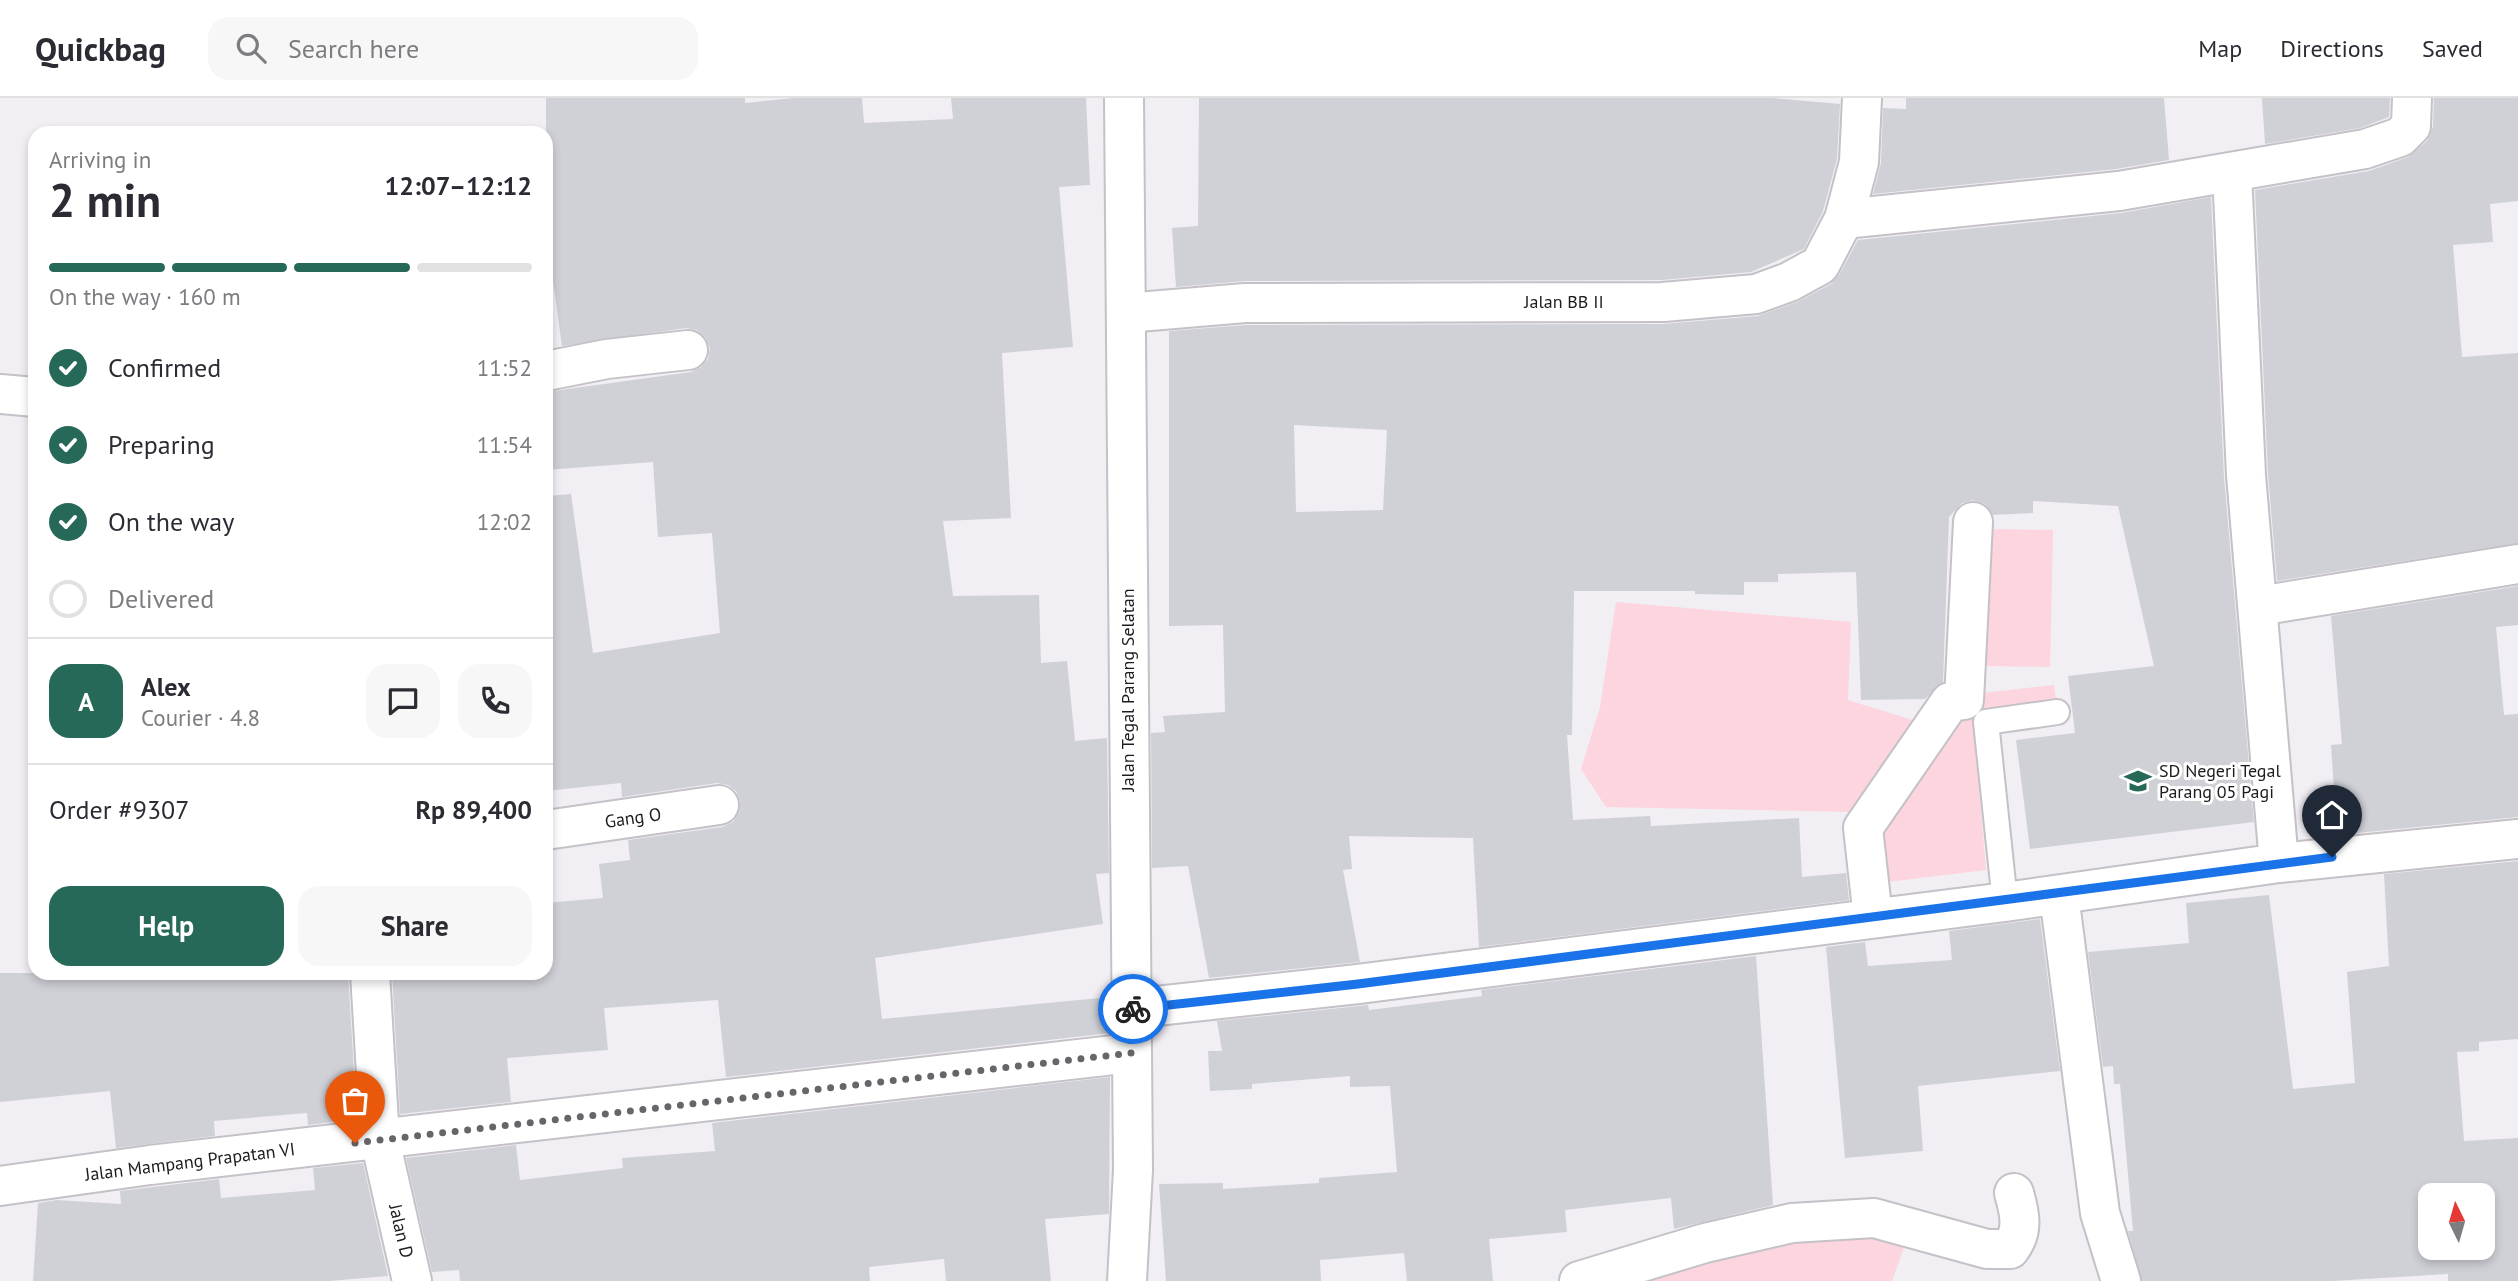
<!DOCTYPE html>
<html lang="en">
<head>
<meta charset="utf-8">
<style>
  body { margin:0; font-family:"PT Sans",sans-serif; background:#f7f7f7; color:#2b2b33; height:100vh; display:flex; flex-direction:column; font-size:26px; white-space:nowrap }
  * { box-sizing:border-box; margin:0 }
  p { font-size:23px; color:#7c7c81 }
  .icon { flex:none; width:38px; height:38px; fill:none; stroke:currentColor; stroke-width:2; stroke-linecap:round; stroke-linejoin:round }
  .map { position:relative; flex:1; overflow:hidden }
  .sheet { position:absolute; left:28px; top:28px; width:525px; height:854px; display:flex; flex-direction:column; background:#fff; border-radius:21px; box-shadow:0 4px 10px #0003 }
  .sheet>* { flex:none }
  .needle { width:46px; rotate:355deg }
  .tools { position:absolute; left:2418px; top:1085px; display:grid; gap:14px }
  .tools a { display:grid; place-items:center; width:77px; height:77px; border-radius:14px; background:#fff; box-shadow:0 4px 10px #0003; font-size:35px }
  .pin { position:absolute; display:grid; place-items:center; width:60px; height:60px; color:#fff; margin:-72px -30px; border-radius:50% 50% 50% 0; rotate:-45deg; box-shadow:0 0 7px #0007 }
  .pin .icon { rotate:45deg }
  .courier { position:absolute; display:grid; place-items:center; width:70px; height:70px; margin:-35px; border:5px solid #1a73e8; border-radius:50%; background:#fff; color:#222; box-shadow:0 2px 9px #0007 }
  .headline em { font-style:normal; font-weight:800 }
  .headline div { display:flex; flex-direction:column-reverse }
  .headline { display:flex; align-items:center; justify-content:space-between; height:119px; padding:0 21px }
  h1 { font-size:46px; font-weight:800; line-height:52px }
  .bar { display:grid; grid-template-columns:repeat(4,1fr); gap:10px 7px; align-content:center; height:84px; padding:0 21px }
  .bar i { height:9px; border-radius:5px; background:#e1e1e2 }
  .bar .on { background:#266959 }
  .bar p { grid-column:span 4 }
  .line { display:flex; align-items:center; gap:18px; padding:0 21px; border-top:2px solid #e1e1e2 }
  .line div { flex:1 }
  .round { display:grid; place-items:center; flex:none; width:74px; height:74px; border-radius:21px; background:#f7f7f7 }
  ol { padding:0 21px; list-style:none }
  li { display:flex; align-items:center; gap:21px; height:77px }
  li p { margin-inline-start:auto }
  li .icon { padding:7px; border-radius:50%; background:#266959; color:#fff; stroke-width:4 }
  li:last-child { color:#7c7c81 }
  li i { width:38px; height:38px; border:4px solid #e1e1e2; border-radius:50% }
  .cta { display:flex; gap:14px; margin-top:auto; padding:14px 21px }
  .cta a { flex:1; height:80px; border-radius:21px; background:#266959; color:#fff; font-size:28px; font-weight:800; line-height:80px; text-align:center }
  .cta a+a { background:#f7f7f7; color:#2b2b33 }
  header { display:flex; align-items:center; gap:42px; box-sizing:border-box; height:98px; padding:0 35px; background:#fff; border-bottom:2px solid #e1e1e2 }
  header strong { font-size:33px }
  nav { display:flex; gap:38px; margin-inline-start:auto; font-size:24px }
  .search { width:490px; height:63px; background:#f7f7f7; display:flex; align-items:center; gap:18px; box-sizing:border-box; padding:0 24px; border-radius:21px; color:#7c7c81; font-size:26px }
  .map>svg:first-child { display:block }
  .green { fill:#fdd5de }
  .building { fill:#d0d1d7; fill-rule:evenodd }
  .lines { fill:none; stroke-linecap:round; stroke-linejoin:round }
  .service-casing { stroke:#c4c1c7; stroke-width:28 }
  .minor-casing { stroke:#c4c1c7; stroke-width:42 }
  .tertiary-casing { stroke:#c4c1c7; stroke-width:42 }
  .service { stroke:#fff; stroke-width:24 }
  .minor { stroke:#fff; stroke-width:38 }
  .tertiary { stroke:#fff; stroke-width:38 }
  .done { stroke:#676569; stroke-width:7; stroke-dasharray:0 12.6 }
  .route { stroke:#1a73e8; stroke-width:9 }
  .labels { text-anchor:middle; stroke-width:6; stroke-linejoin:round; paint-order:stroke }
  .street-label { font-size:18px; fill:#1d1b1e; stroke:#fff }
  .poi-label { font-size:18px; fill:#1d1b1e; stroke:#fff; text-anchor:start }
</style>
</head>
<body>
<header>
<strong>Quickbag</strong>
<div class="search"><svg class="icon" aria-label="search" viewBox="0 0 24 24"><circle cx="10" cy="10" r="6"/><path d="M15 15l6 6"/></svg>Search here</div>
<nav><a>Map</a><a>Directions</a><a>Saved</a></nav>
</header>
<div class="map">
<svg width="2518" height="1183" viewBox="0 0 2518 1183">
  <rect width="100%" height="100%" fill="#f1eef4"/>
  <!-- green -->
  <path class="green" d="M 1988,431 L 2053,432 L 2050,569 L 1985,568 Z
    M 1616,504 L 1851,524 L 1848,602 L 1919,624 L 1852,714 L 1606,709 L 1581,671 L 1600,609 Z
    M 2054,587 L 2057,610 L 1973,620 L 1986,772 L 1879,785 L 1873,726 L 1972,596 Z
    M 1830,1131 L 1907,1141 L 1892,1183 L 1625,1183 Z"/>
  <!-- building -->
  <path class="building" d="M 546,0 L 745,0 L 745,5 L 794,0 L 862,0 L 864,25 L 953,21 L 951,0 L 1086,0 L 1090,87 L 1059,89 L 1073,249 L 1002,255 L 1011,420 L 943,423 L 953,498 L 1039,497 L 1041,565 L 1067,563 L 1075,643 L 1107,640 L 1109,775 L 1096,776 L 1103,826 L 875,860 L 882,921 L 1110,899 L 1107,913 L 1110,935 L 726,979 L 718,902 L 604,910 L 608,952 L 507,960 L 511,1004 L 400,1016 L 392,875 L 546,875 L 546,805 L 603,800 L 599,766 L 630,762 L 628,742 L 722,729 L 733,724 L 739,714 L 740,703 L 736,693 L 728,687 L 717,685 L 622,699 L 621,685 L 546,693 L 546,398 L 571,396 L 593,555 L 720,535 L 712,435 L 658,439 L 653,364 L 546,372 L 546,294 L 691,274 L 701,269 L 708,261 L 710,250 L 705,239 L 697,232 L 686,230 L 562,248 L 546,133 Z
    M 1199,0 L 1772,0 L 1840,6 L 1837,61 L 1823,113 L 1804,151 L 1751,174 L 1662,182 L 1245,183 L 1176,189 L 1172,130 L 1198,128 Z
    M 1906,0 L 2164,0 L 2169,62 L 2116,71 L 1873,96 L 1881,65 L 1883,10 L 1906,11 Z
    M 2262,0 L 2390,0 L 2389,19 L 2360,30 L 2265,46 Z
    M 2434,0 L 2518,0 L 2518,103 L 2490,106 L 2493,144 L 2453,147 L 2462,259 L 2518,255 L 2518,445 L 2277,483 L 2268,376 L 2255,92 L 2369,73 L 2408,59 L 2427,43 L 2433,29 Z
    M 2211,99 L 2224,379 L 2254,724 L 2030,751 L 2016,642 L 2075,635 L 2068,578 L 2154,568 L 2118,408 L 2033,403 L 2033,415 L 1993,417 L 1985,406 L 1973,402 L 1962,405 L 1949,419 L 1943,584 L 1925,601 L 1861,602 L 1856,474 L 1778,476 L 1778,484 L 1744,484 L 1744,497 L 1695,496 L 1695,493 L 1574,493 L 1572,637 L 1567,637 L 1573,722 L 1650,718 L 1651,728 L 1799,720 L 1802,779 L 1846,775 L 1849,802 L 1479,849 L 1473,740 L 1349,738 L 1352,771 L 1343,772 L 1360,864 L 1209,880 L 1188,768 L 1152,770 L 1151,635 L 1165,634 L 1163,618 L 1225,614 L 1223,527 L 1169,528 L 1169,233 L 1246,227 L 1663,226 L 1758,218 L 1797,204 L 1831,186 L 1839,177 L 1858,142 L 2121,115 ZM 1294,327 L 1387,332 L 1383,412 L 1296,414 Z
    M 2518,488 L 2518,527 L 2496,529 L 2504,617 L 2518,616 L 2518,719 L 2337,737 L 2331,647 L 2342,646 L 2331,518 Z
    M 2518,763 L 2518,941 L 2479,944 L 2479,953 L 2457,954 L 2464,1043 L 2518,1040 L 2518,1183 L 2448,1183 L 2448,1176 L 2332,1183 L 2142,1183 L 2128,1133 L 2133,1133 L 2120,986 L 2114,986 L 2113,968 L 2103,969 L 2088,854 L 2189,845 L 2186,805 L 2269,797 L 2293,991 L 2355,985 L 2347,874 L 2389,868 L 2384,776 ZM 2431,1097 L 2483,1097 L 2483,1150 L 2431,1150 Z
    M 2040,821 L 2060,973 L 1918,988 L 1923,1053 L 1845,1060 L 1826,849 L 1865,844 L 1868,868 L 1952,862 L 1949,833 Z
    M 1756,858 L 1773,1107 L 1674,1131 L 1671,1100 L 1565,1112 L 1567,1134 L 1489,1141 L 1493,1183 L 1407,1183 L 1404,1155 L 1320,1162 L 1321,1183 L 1166,1183 L 1159,1086 L 1223,1085 L 1223,1091 L 1319,1085 L 1319,1080 L 1397,1074 L 1390,988 L 1350,989 L 1350,978 L 1252,986 L 1252,991 L 1210,993 L 1208,953 L 1222,953 L 1217,923 L 1368,907 L 1369,912 L 1482,898 L 1481,892 Z
    M 0,875 L 348,875 L 357,1021 L 308,1027 L 307,1015 L 214,1023 L 215,1038 L 116,1050 L 110,993 L 0,1004 Z
    M 1110,979 L 1109,1116 L 1045,1121 L 1051,1183 L 946,1183 L 944,1161 L 869,1169 L 870,1183 L 460,1183 L 459,1172 L 432,1174 L 406,1060 L 516,1047 L 520,1082 L 623,1070 L 622,1060 L 715,1053 L 712,1025 Z
    M 363,1065 L 388,1178 L 329,1183 L 33,1183 L 38,1105 L 57,1102 L 121,1106 L 120,1093 L 219,1081 L 221,1100 L 315,1092 L 313,1070 Z"/>
  <g class="lines">
    <defs>
      <path id="service" d="M 2005,804 L 1986,624 L 2057,614"/>
      <path id="minor" d="M 2232,74 L 2246,377 L 2279,765
        M 1844,121 L 2119,93 L 2365,51 L 2400,39 L 2411,28 L 2412,0
        M 1126,215 L 1245,205 L 1663,204 L 1756,196 L 1789,184 L 1820,167 L 1844,121 L 1859,64 L 1862,0
        M 546,273 L 607,261 L 688,252
        M 0,296 L 35,299
        M 2258,508 L 2518,466
        M 546,732 L 719,707
        M 2059,797 L 2100,1115 L 2121,1183
        M 1873,820 L 1863,730 L 1950,604 L 1964,602 L 1973,424
        M 370,875 L 380,1042 L 412,1183
        M 1129,911 L 1358,886 L 2005,804 L 2279,765 L 2518,741
        M 0,1088 L 150,1067 L 1131,955
        M 1579,1183 L 1705,1145 L 1792,1125 L 1874,1120 L 1987,1151 L 2010,1151 C 2024,1133 2020,1116 2014,1095"/>
      <path id="tertiary" d="M 1124,0 L 1133,1072 L 1127,1183"/>
    </defs>
    <!-- service casing -->
    <use href="#service" class="service-casing"/>
    <!-- minor casing -->
    <use href="#minor" class="minor-casing"/>
    <!-- tertiary casing -->
    <use href="#tertiary" class="tertiary-casing"/>
    <!-- service -->
    <use href="#service" class="service"/>
    <!-- minor -->
    <use href="#minor" class="minor"/>
    <!-- tertiary -->
    <use href="#tertiary" class="tertiary"/>
  </g>
  <g class="lines">
    <!-- done -->
    <path class="done" d="M 355,1045 L 1131,955 L 1129,911 L 1133,911"/>
    <!-- route -->
    <path class="route" d="M 1133,911 L 1358,886 L 2332,759"/>
  </g>
  <!-- icons -->
  <defs>
    <symbol id="school-bare" viewBox="-9 -9 18 18"><path d="M0-5L7-2L0 1L-7-2ZM-4 1L0 2.5L4 1V4Q0 6-4 4Z" fill="#266959" stroke="#fff" stroke-width="2.5" paint-order="stroke"/></symbol>
  </defs>
  <g fill-rule="evenodd">
    <use href="#school-bare" x="2119" y="664" width="38" height="38"/>
  </g>
  <g class="labels">
    <!-- street labels -->
    <g class="street-label">
      <text x="1564" y="210">Jalan BB II</text>
      <text transform="translate(1128 592) rotate(-90)" y="6">Jalan Tegal Parang Selatan</text>
      <text transform="translate(633 720) rotate(-8)" y="6">Gang O</text>
      <text transform="translate(190 1064) rotate(-7)" y="6">Jalan Mampang Prapatan VI</text>
      <text transform="translate(401 1133) rotate(77)" y="6">Jalan D</text>
    </g>
    <!-- poi labels -->
    <g class="poi-label">
      <text x="2159" y="679">SD Negeri Tegal<tspan x="2159" dy="21">Parang 05 Pagi</tspan></text>
    </g>
  </g>
</svg>
<div class="tools">
<a><svg class="needle" viewBox="-14 -14 28 28"><path d="M0-13l5 13h-10z" fill="#e53935"/><path d="M0 13l5-13h-10z" fill="#7c7c81"/></svg></a>
</div>
<div class="pin" style="left:355px;top:1045px;background:#ea580c"><svg class="icon" aria-label="bag" viewBox="0 0 24 24"><path d="M5 8h14l-1 12H6zM9 8a3 3 0 0 1 6 0"/></svg></div>
<div class="pin" style="left:2332px;top:759px;background:#1f2937"><svg class="icon" aria-label="home" viewBox="0 0 24 24"><path d="M3 11l9-7 9 7M6 9v11h12V9"/></svg></div>
<div class="courier" style="left:1133px;top:911px"><svg class="icon" aria-label="bike" viewBox="0 0 24 24"><circle cx="6" cy="16" r="4"/><circle cx="18" cy="16" r="4"/><path d="M6 16l4-8h5l3 8M10 8l3 8H6M13 5h3"/></svg></div>
<section class="sheet">
<div class="headline"><div><h1>2 min</h1><p>Arriving in</p></div><em>12:07–12:12</em></div>
<div class="bar"><i class="on"></i><i class="on"></i><i class="on"></i><i></i><p>On the way · 160 m</p></div>
<ol>
<li><svg class="icon" aria-label="check" viewBox="0 0 24 24"><path d="M5 12l5 5 9-10"/></svg>Confirmed<p>11:52</p></li>
<li><svg class="icon" aria-label="check" viewBox="0 0 24 24"><path d="M5 12l5 5 9-10"/></svg>Preparing<p>11:54</p></li>
<li><svg class="icon" aria-label="check" viewBox="0 0 24 24"><path d="M5 12l5 5 9-10"/></svg>On the way<p>12:02</p></li>
<li><i></i>Delivered</li>
</ol>
<div class="line" style="height:126px"><b class="round" style="background:#266959;color:#fff">A</b><div><b>Alex</b><p>Courier · 4.8</p></div><a class="round"><svg class="icon" aria-label="chat" viewBox="0 0 24 24"><path d="M4 5h16v11H9l-5 4z"/></svg></a><a class="round"><svg class="icon" aria-label="phone" viewBox="0 0 24 24"><path d="M5 4h4l2 5-3 2q2 4 5 5l2-3 5 2v4C11 20 4 13 5 4z"/></svg></a></div>
<div class="line" style="height:91px"><div>Order #9307</div><b>Rp 89,400</b></div>
<div class="cta"><a>Help</a><a>Share</a></div>
</section>
</div>
</body>
</html>
